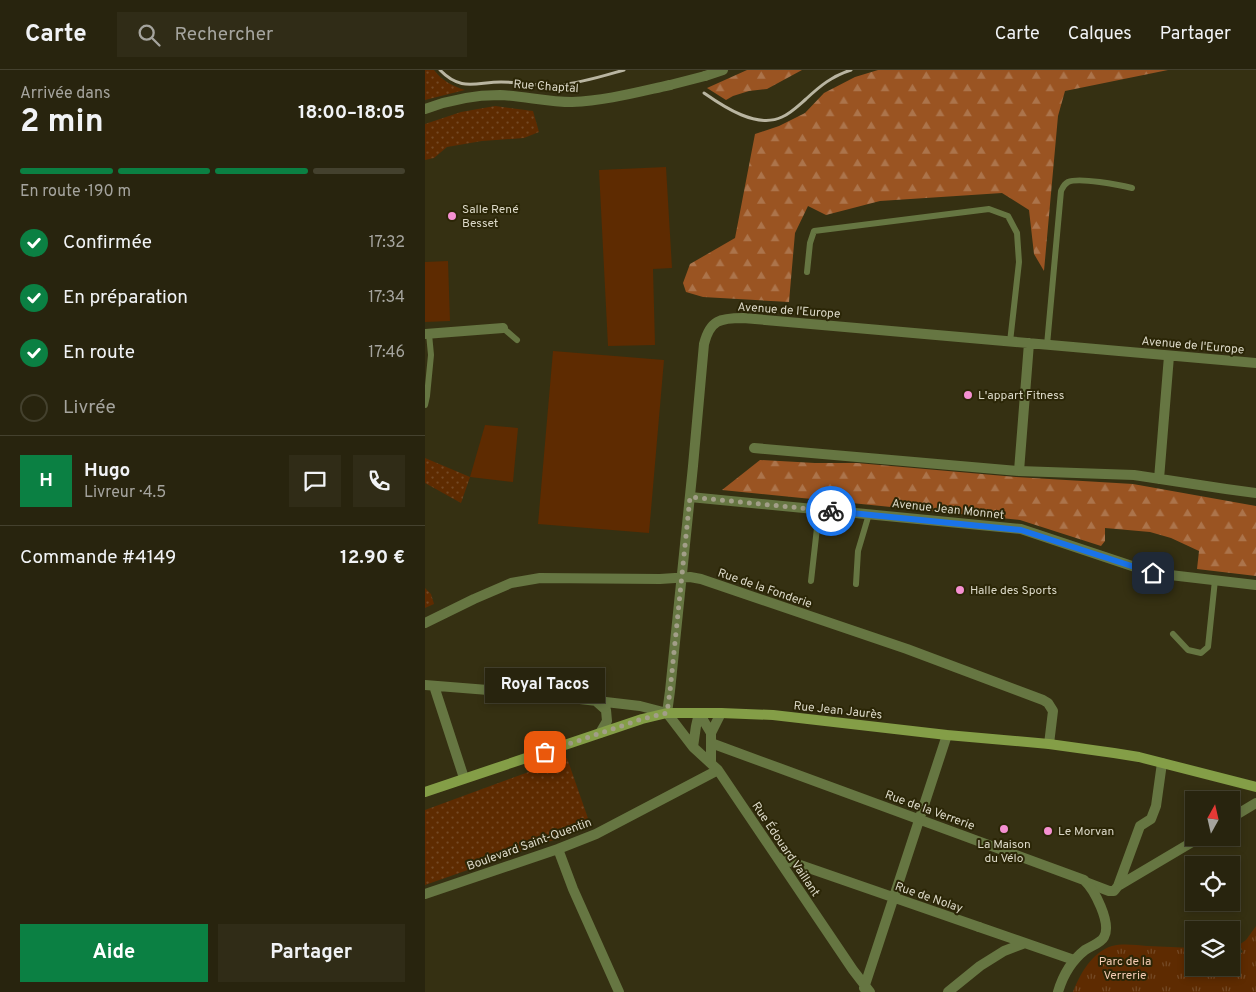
<!DOCTYPE html>
<html lang="fr">
<head>
<meta charset="utf-8">
<style>
  body { margin:0; font-family:Overpass,sans-serif; background:#302c17; color:#f1f3f6; height:100vh; display:flex; flex-direction:column; font-size:19px; white-space:nowrap }
  * { box-sizing:border-box; margin:0 }
  p { font-size:16px; color:#a5a49e }
  .icon { flex:none; width:28px; height:28px; fill:none; stroke:currentColor; stroke-width:2; stroke-linecap:round; stroke-linejoin:round }
  .map { position:relative; flex:1; overflow:hidden }
  .sheet { display:flex; flex-direction:column; background:#28240e; width:425px }
  .sheet>* { flex:none }
  .needle { width:32px; rotate:8deg }
  .buttons { position:absolute; left:760px; top:721px; display:grid; gap:10px }
  .buttons a { display:grid; place-items:center; width:55px; height:55px; border-radius:0px; background:#28240e; box-shadow:0 2px 8px #0003,0 0 0 1px #44412e; font-size:25px }
  .pin { position:absolute; display:grid; place-items:center; width:42px; height:42px; color:#fff; margin:-21px; border-radius:10px; box-shadow:0 2px 8px #0006 }
  .courier { position:absolute; display:grid; place-items:center; width:50px; height:50px; margin:-25px; border:4px solid #1a73e8; border-radius:50%; background:#fff; color:#222; box-shadow:0 1px 6px #0007 }
  .bubble { position:absolute; height:35px; border-radius:0px; background:#28240e; box-shadow:0 2px 8px #0003,0 0 0 1px #44412e; font-size:16px; font-weight:700; line-height:35px; text-align:center }
  .head em { font-style:normal; font-weight:700 }
  .head div { display:flex; flex-direction:column-reverse }
  .head { display:flex; align-items:center; justify-content:space-between; height:85px; padding:0 20px }
  h1 { font-size:32px; font-weight:700; line-height:38px }
  .bar { display:grid; grid-template-columns:repeat(4,1fr); gap:8px 5px; align-content:center; height:60px; padding:0 20px }
  .bar i { height:6px; border-radius:4px; background:#44412e }
  .bar .selected { background:#0b8043 }
  .bar p { grid-column:span 4 }
  .line { display:flex; align-items:center; gap:12px; padding:0 20px; border-top:1px solid #44412e }
  .line div { flex:1 }
  .round { display:grid; place-items:center; flex:none; width:52px; height:52px; border-radius:0px; background:#302c17 }
  ol { padding:0 20px; list-style:none }
  li { display:flex; align-items:center; gap:15px; height:55px }
  li p { margin-inline-start:auto }
  li .icon { padding:5px; border-radius:50%; background:#0b8043; color:#fff; stroke-width:4 }
  li:last-child { color:#a5a49e }
  li i { width:28px; height:28px; border:2px solid #44412e; border-radius:50% }
  .primary-button { display:flex; gap:10px; margin-top:auto; padding:10px 20px }
  .primary-button a { flex:1; height:58px; border-radius:0px; background:#0b8043; color:#fff; font-size:20px; font-weight:700; line-height:58px; text-align:center }
  .primary-button a+a { background:#302c17; color:#f1f3f6 }
  header { display:flex; align-items:center; gap:30px; box-sizing:border-box; height:70px; padding:0 25px; background:#28240e; border-bottom:1px solid #44412e }
  header strong { font-size:24px }
  nav { display:flex; gap:28px; margin-inline-start:auto; font-size:18px }
  .search { width:350px; height:45px; background:#302c17; display:flex; align-items:center; gap:12px; box-sizing:border-box; padding:0 18px; border-radius:0px; color:#a5a49e; font-size:19px }
  main { display:flex; flex:1; min-height:0 }
  .map>svg:first-child { display:block }
  .grass { fill:url(#grass-dots) }
  .forest { fill:url(#forest-firs) }
  .park { fill:url(#park-tufts) }
  .pitch { fill:#5e2b01 }
  .lines { fill:none; stroke-linecap:round; stroke-linejoin:round }
  .service { stroke:#667642; stroke-width:6 }
  .pedestrian { stroke:#667642; stroke-width:10 }
  .minor { stroke:#667642; stroke-width:10 }
  .tertiary { stroke:#667642; stroke-width:10 }
  .secondary { stroke:#849e47; stroke-width:10 }
  .rail { stroke:#b9b5a1; stroke-width:3 }
  .tertiary-bridge { stroke:#667642; stroke-width:10 }
  .done { stroke:#a29e88; stroke-width:5; stroke-dasharray:0 9 }
  .route { stroke:#1a73e8; stroke-width:6 }
  .poi-dot { fill:#f590d1; stroke:#2b2607; stroke-width:2 }
  .labels { text-anchor:middle; stroke-width:4; stroke-linejoin:round; paint-order:stroke }
  .street-label { font-size:12px; fill:#dcd9c8; stroke:#2b2607 }
  .poi-label { font-size:12px; fill:#dcd9c8; stroke:#2b2607; text-anchor:start }
  .park-label { font-size:12px; fill:#f4cbb3; stroke:#2b2607 }
</style>
</head>
<body>
<header>
<strong>Carte</strong>
<div class="search"><svg class="icon" aria-label="search" viewBox="0 0 24 24"><circle cx="10" cy="10" r="6"/><path d="M15 15l6 6"/></svg>Rechercher</div>
<nav><a>Carte</a><a>Calques</a><a>Partager</a></nav>
</header>
<main>
<section class="sheet">
<div class="head"><div><h1>2 min</h1><p>Arrivée dans</p></div><em>18:00–18:05</em></div>
<div class="bar"><i class="selected"></i><i class="selected"></i><i class="selected"></i><i></i><p>En route · 190 m</p></div>
<ol>
<li><svg class="icon" aria-label="check" viewBox="0 0 24 24"><path d="M5 12l5 5 9-10"/></svg>Confirmée<p>17:32</p></li>
<li><svg class="icon" aria-label="check" viewBox="0 0 24 24"><path d="M5 12l5 5 9-10"/></svg>En préparation<p>17:34</p></li>
<li><svg class="icon" aria-label="check" viewBox="0 0 24 24"><path d="M5 12l5 5 9-10"/></svg>En route<p>17:46</p></li>
<li><i></i>Livrée</li>
</ol>
<div class="line" style="height:90px"><b class="round" style="background:#0b8043;color:#fff">H</b><div><b>Hugo</b><p>Livreur · 4.5</p></div><a class="round"><svg class="icon" aria-label="chat" viewBox="0 0 24 24"><path d="M4 5h16v11H9l-5 4z"/></svg></a><a class="round"><svg class="icon" aria-label="phone" viewBox="0 0 24 24"><path d="M5 4h4l2 5-3 2q2 4 5 5l2-3 5 2v4C11 20 4 13 5 4z"/></svg></a></div>
<div class="line" style="height:65px"><div>Commande #4149</div><b>12.90 €</b></div>
<div class="primary-button"><a>Aide</a><a>Partager</a></div>
</section>
<div class="map">
<svg width="831" height="922" viewBox="0 0 831 922">
  <defs>
    <pattern id="grass-dots" width="8" height="8" patternUnits="userSpaceOnUse" patternTransform="scale(1.25)"><rect width="8" height="8" fill="#5e2b01"/><path d="M2 2h.1M6 6h.1" fill="none" stroke="#744925" stroke-width="1.8" stroke-linecap="round"/></pattern>
    <pattern id="forest-firs" width="22" height="20" patternUnits="userSpaceOnUse" patternTransform="scale(1.25)"><rect width="22" height="20" fill="#9a5422"/><path d="M5 1l3.5 6h-7zM16 11l3.5 6h-7z" fill="#ac744b"/></pattern>
    <pattern id="park-tufts" width="24" height="20" patternUnits="userSpaceOnUse" patternTransform="scale(1.25)"><rect width="24" height="20" fill="#5e2b01"/><path d="M3 7l-1-3M5 7V3M7 7l1-3M15 17l-1-3M17 17v-4M19 17l1-3" fill="none" stroke="#744925"/></pattern>
  </defs>
  <rect width="100%" height="100%" fill="#353012"/>
  <!-- grass -->
  <path class="grass" d="M 0,0 L 9,0 C 17,11 28,16 40,20 L 0,30 Z
    M 70,36 L 108,41 L 114,62 L 99,68 L 57,71 L 22,77 L 9,88 L 0,90 L 0,54 L 36,42 Z
    M 0,388 L 45,407 L 36,433 L 0,413 Z
    M 0,518 L 6,524 L 9,534 L 0,538 Z
    M 142,688 L 166,757 L 0,815 L 0,740 Z"/>
  <!-- forest -->
  <path class="forest" d="M 322,0 L 377,0 L 342,19 L 324,21 L 308,26 L 301,30 L 282,18 Z
    M 453,0 L 743,0 L 640,21 L 633,46 L 619,201 L 609,184 L 604,140 L 577,123 L 455,131 L 401,145 L 383,136 L 370,163 L 364,232 L 278,227 L 261,222 L 258,213 L 265,194 L 310,168 L 330,64 L 354,56 L 380,43 L 399,23 L 430,7 Z
    M 335,390 L 390,393 L 432,393 L 591,407 L 708,414 L 831,436 L 831,506 L 772,499 L 774,481 L 746,468 L 725,462 L 680,458 L 680,471 L 676,476 L 595,450 L 297,420 Z"/>
  <!-- park -->
  <path class="park" d="M 831,856 L 831,922 L 648,922 C 655,904 667,882 687,876 C 698,873 711,875 722,876 C 738,877 753,877 769,878 L 769,898 L 806,898 L 806,888 L 818,882 L 814,875 L 821,870 Z"/>
  <!-- pitch -->
  <path class="pitch" d="M 241,97 L 247,198 L 228,199 L 230,275 L 183,276 L 174,100 Z
    M 23,191 L 25,251 L 0,252 L 0,192 Z
    M 128,281 L 239,290 L 224,463 L 113,454 Z
    M 60,355 L 93,358 L 88,412 L 45,407 Z"/>
  <g class="lines">
    <!-- service -->
    <path class="service" d="M 382,202 L 385,173 L 389,161 L 564,139 L 583,146 L 592,163 L 594,192 L 585,272
      M 78,258 L 92,270
      M 622,275 L 636,121 C 638,117 639,114 643,112 C 654,107 695,115 707,118
      M 0,335 L 2,326 L 6,285 L 4,264
      M 386,511 L 394,440
      M 431,514 L 433,481 L 444,444
      M 748,564 L 763,580 L 776,583 L 783,577 L 790,510"/>
    <!-- pedestrian -->
    <path class="pedestrian" d="M 806,748 L 831,733
      M 663,813 L 684,821 L 689,821 L 693,816 L 715,756 L 726,749 L 731,736 L 737,693
      M 693,816 L 774,768
      M 554,857 L 649,890
      M 523,922 L 555,896 L 579,881 L 600,873"/>
    <!-- minor -->
    <path class="minor" d="M 0,264 L 78,258
      M 604,273 L 594,401 L 709,405 L 801,419 L 831,423
      M 329,378 L 594,401
      M 734,409 L 744,286
      M 265,427 L 596,459 L 728,503 L 831,515
      M 0,553 L 49,529 L 86,513 L 115,508 L 235,509 L 265,507 L 276,509 L 482,579 L 618,630 L 623,633 L 628,641 L 624,674
      M 0,615 L 112,624 L 215,636 L 242,643
      M 9,616 L 39,708
      M 172,632 L 181,640 L 182,651 L 175,663
      M 242,643 L 245,621 L 268,396 L 279,274 C 285,250 295,248 318,248 L 831,293
      M 242,643 L 268,677 L 293,700 L 428,900 L 445,922
      M 274,643 L 286,663 L 286,693
      M 286,663 L 296,643
      M 286,673 L 659,810 C 669,819 687,853 679,867 C 676,873 666,876 660,880 C 646,891 638,905 633,922
      M 268,677 L 271,656 L 274,643
      M 133,779 L 148,819 L 194,922
      M 352,787 L 554,857
      M 0,824 L 133,779 L 171,764 L 293,700
      M 439,918 L 522,665"/>
    <!-- tertiary -->
    <path class="tertiary" d="M 280,6 L 298,0
      M 0,39 C 24,30 49,25 75,25 C 99,26 123,32 147,32 C 180,31 213,22 245,15"/>
    <!-- secondary -->
    <path class="secondary" d="M 0,722 L 217,649 L 242,643 L 296,643 L 348,645 L 522,665 L 624,674 L 689,683 L 714,687 L 831,717"/>
    <!-- rail -->
    <path class="rail" d="M 15,0 C 36,22 51,12 76,12 C 96,12 115,17 135,15 C 156,13 178,6 199,0
      M 279,23 C 299,37 332,59 357,47 C 366,43 374,35 381,29 C 395,16 407,6 426,0"/>
    <!-- tertiary-bridge -->
    <path class="tertiary-bridge" d="M 245,15 L 280,6"/>
  </g>
  <g class="lines">
    <!-- done -->
    <path class="done" d="M 120,682 L 217,649 L 242,643 L 245,621 L 265,427 L 406,441"/>
    <!-- route -->
    <path class="route" d="M 406,441 L 596,460 L 728,503"/>
  </g>
  <!-- markers -->
  <g class="poi-dot">
    <circle cx="27" cy="146" r="5"/>
    <circle cx="543" cy="325" r="5"/>
    <circle cx="535" cy="520" r="5"/>
    <circle cx="579" cy="759" r="5"/>
    <circle cx="623" cy="761" r="5"/>
  </g>
  <g class="labels">
    <!-- street labels -->
    <g class="street-label">
      <text transform="translate(121 16) rotate(4)" y="4">Rue Chaptal</text>
      <text transform="translate(364 240) rotate(4)" y="4">Avenue de l'Europe</text>
      <text transform="translate(768 275) rotate(5)" y="4">Avenue de l'Europe</text>
      <text transform="translate(523 439) rotate(6)" y="4">Avenue Jean Monnet</text>
      <text transform="translate(340 518) rotate(19)" y="4">Rue de la Fonderie</text>
      <text transform="translate(413 640) rotate(6)" y="4">Rue Jean Jaurès</text>
      <text transform="translate(505 740) rotate(20)" y="4">Rue de la Verrerie</text>
      <text transform="translate(104 774) rotate(-20)" y="4">Boulevard Saint-Quentin</text>
      <text transform="translate(361 779) rotate(56)" y="4">Rue Édouard Vaillant</text>
      <text transform="translate(504 827) rotate(19)" y="4">Rue de Nolay</text>
    </g>
    <!-- poi labels -->
    <g class="poi-label">
      <text x="37" y="143">Salle René<tspan x="37" dy="14">Besset</tspan></text>
      <text x="553" y="329">L'appart Fitness</text>
      <text x="545" y="524">Halle des Sports</text>
      <text x="633" y="765">Le Morvan</text>
      <text x="579" y="778" text-anchor="middle">La Maison<tspan x="579" dy="14">du Vélo</tspan></text>
    </g>
    <!-- park labels -->
    <g class="park-label">
      <text x="700" y="895">Parc de la<tspan x="700" dy="14">Verrerie</tspan></text>
    </g>
  </g>
</svg>
<div class="buttons">
<a><svg class="needle" viewBox="-14 -14 28 28"><path d="M0-13l5 13h-10z" fill="#e53935"/><path d="M0 13l5-13h-10z" fill="#a5a49e"/></svg></a>
<a><svg class="icon" aria-label="locate" viewBox="0 0 24 24"><circle cx="12" cy="12" r="6"/><path d="M12 2v4M12 18v4M2 12h4M18 12h4"/></svg></a>
<a><svg class="icon" aria-label="layers" viewBox="0 0 24 24"><path d="M12 4l9 5-9 5-9-5zM3 14l9 5 9-5"/></svg></a>
</div>
<div class="pin" style="left:120px;top:682px;background:#ea580c"><svg class="icon" aria-label="bag" viewBox="0 0 24 24"><path d="M5 8h14l-1 12H6zM9 8a3 3 0 0 1 6 0"/></svg></div>
<div class="pin" style="left:728px;top:503px;background:#1f2937"><svg class="icon" aria-label="home" viewBox="0 0 24 24"><path d="M3 11l9-7 9 7M6 9v11h12V9"/></svg></div>
<div class="courier" style="left:406px;top:441px"><svg class="icon" aria-label="bike" viewBox="0 0 24 24"><circle cx="6" cy="16" r="4"/><circle cx="18" cy="16" r="4"/><path d="M6 16l4-8h5l3 8M10 8l3 8H6M13 5h3"/></svg></div>
<div class="bubble" style="left:60px;top:598px;width:120px">Royal Tacos</div>
</div>
</main>
</body>
</html>
